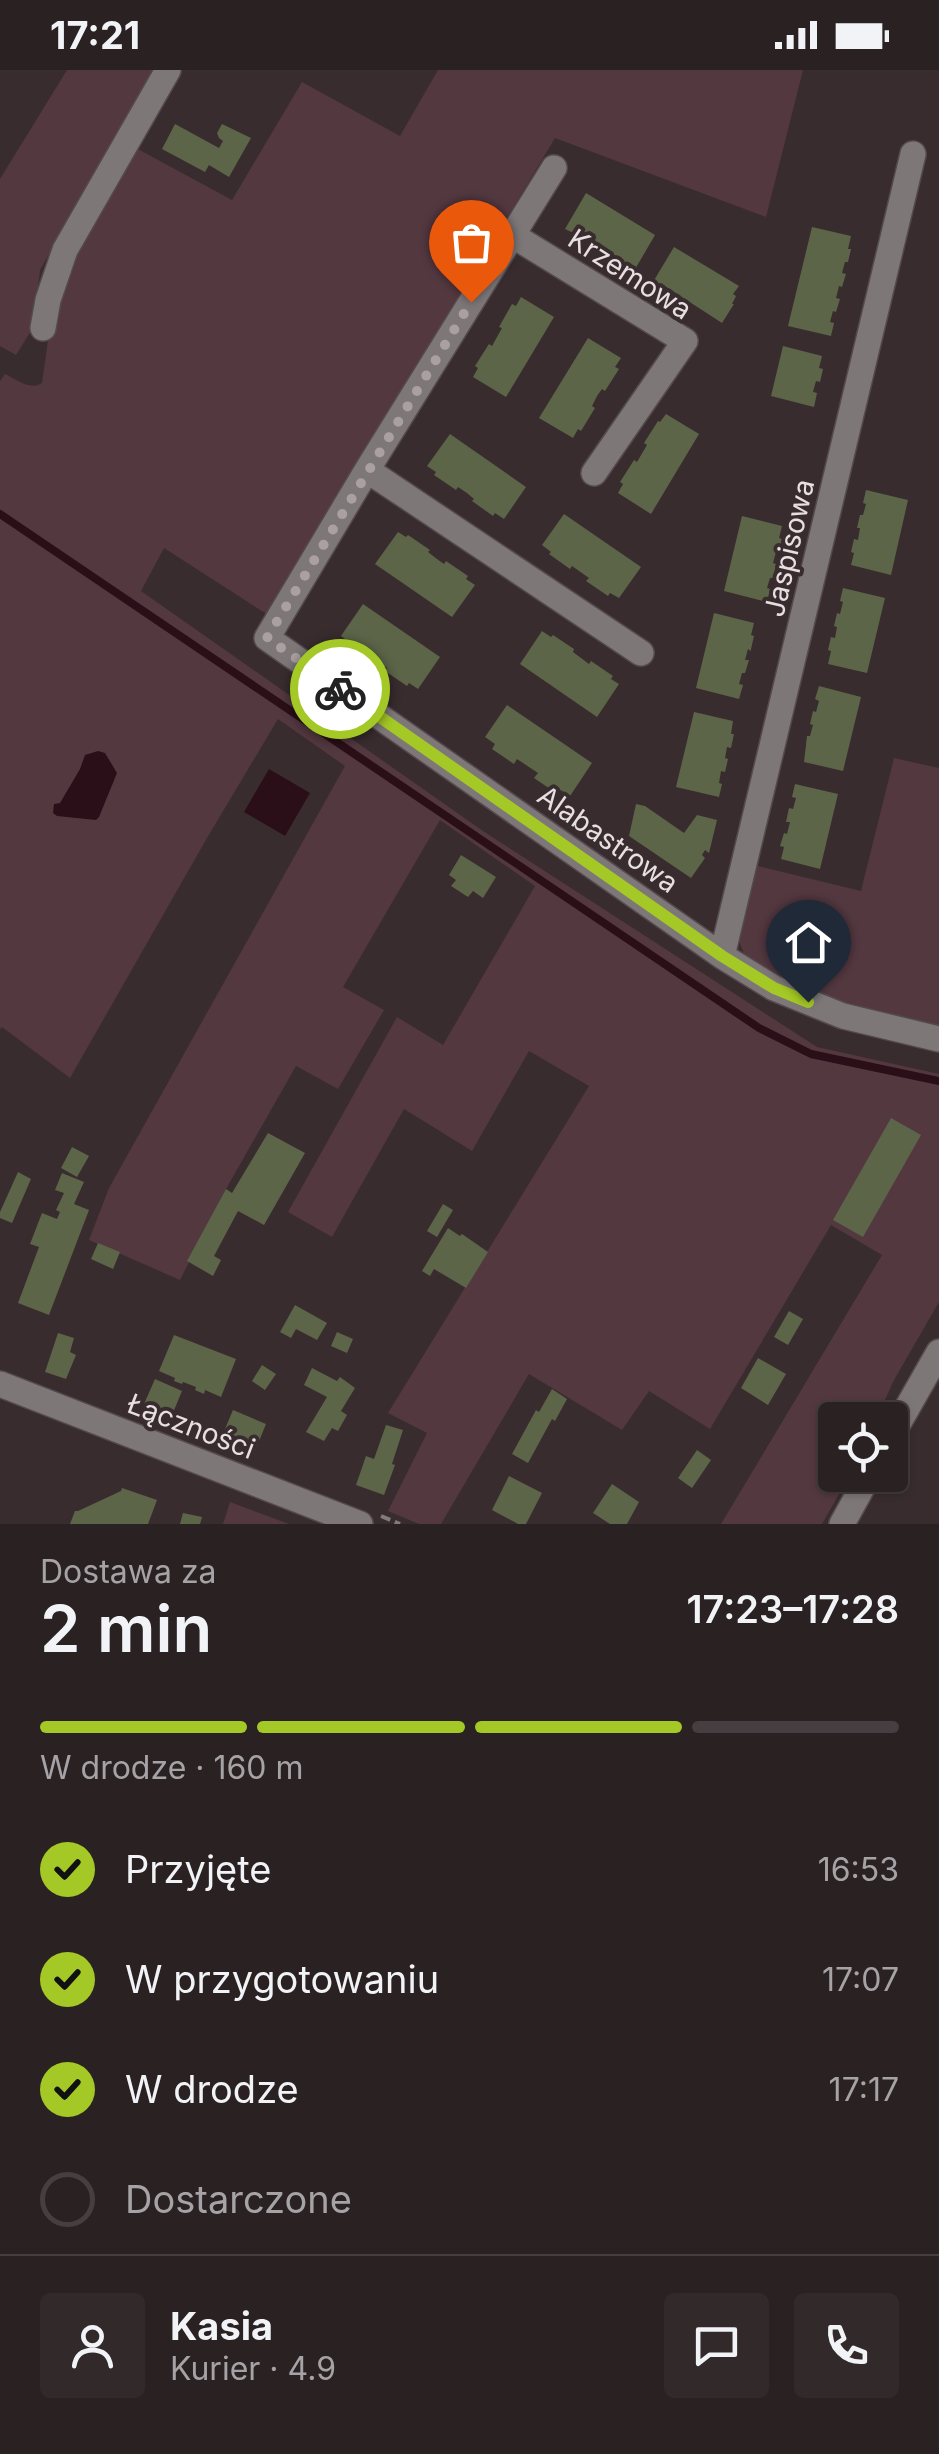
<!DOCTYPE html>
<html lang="pl">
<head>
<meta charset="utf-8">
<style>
  body { margin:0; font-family:Inter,sans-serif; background:#32292b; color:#f1f3f6; height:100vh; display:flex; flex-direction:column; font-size:38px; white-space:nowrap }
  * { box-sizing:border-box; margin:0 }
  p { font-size:32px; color:#a5a3a6 }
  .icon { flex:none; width:55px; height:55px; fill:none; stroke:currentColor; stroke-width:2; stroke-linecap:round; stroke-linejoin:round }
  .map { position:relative; height:1454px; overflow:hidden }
  .panel { display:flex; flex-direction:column; background:#2a2123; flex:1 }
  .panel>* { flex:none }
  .buttons { position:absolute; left:818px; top:1332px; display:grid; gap:20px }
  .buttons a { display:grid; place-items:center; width:90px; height:90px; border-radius:10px; background:#2a2123; box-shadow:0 2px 8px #0004,0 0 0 2px #463e41; font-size:50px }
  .pin { position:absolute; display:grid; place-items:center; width:85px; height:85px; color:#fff; margin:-102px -42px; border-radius:50% 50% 50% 0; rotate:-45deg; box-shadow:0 0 10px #0007 }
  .pin .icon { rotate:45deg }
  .courier { position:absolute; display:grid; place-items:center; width:100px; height:100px; margin:-50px; border:8px solid #a4c825; border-radius:50%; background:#fff; color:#222; box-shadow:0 2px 12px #0007 }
  .headline em { font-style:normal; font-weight:600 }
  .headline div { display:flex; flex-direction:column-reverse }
  .headline { display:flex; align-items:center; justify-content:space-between; height:170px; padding:0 40px }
  h1 { font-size:65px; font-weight:600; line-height:75px }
  .bar { display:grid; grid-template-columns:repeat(4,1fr); gap:15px 10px; align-content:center; height:120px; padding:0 40px }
  .bar i { height:12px; border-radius:8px; background:#463e41 }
  .bar .selected { background:#a4c825 }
  .bar p { grid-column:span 4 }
  .line { display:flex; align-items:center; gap:25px; padding:0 40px; border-top:2px solid #463e41 }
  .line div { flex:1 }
  .round { display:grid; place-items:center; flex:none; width:105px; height:105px; border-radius:10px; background:#32292b }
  ol { padding:0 40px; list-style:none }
  li { display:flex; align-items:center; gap:30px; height:110px }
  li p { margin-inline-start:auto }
  li .icon { padding:10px; border-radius:50%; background:#a4c825; color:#111; stroke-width:4 }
  li:last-child { color:#a5a3a6 }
  li i { width:55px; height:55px; border:5px solid #463e41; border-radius:50% }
  .status { display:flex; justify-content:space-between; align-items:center; height:70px; padding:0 50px; background:#2a2123; direction:ltr }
  .status svg { height:28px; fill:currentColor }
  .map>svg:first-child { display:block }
  .green { fill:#533840 }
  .water { fill:#2a0f19 }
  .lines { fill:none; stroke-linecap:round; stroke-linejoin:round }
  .stream { stroke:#2a0f19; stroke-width:8 }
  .building { fill:#5c6548 }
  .minor-casing { stroke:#54494c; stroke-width:28 }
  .path { stroke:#847a7d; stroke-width:4; stroke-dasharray:10 5; stroke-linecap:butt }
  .minor { stroke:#7d7778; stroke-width:25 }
  .done { stroke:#aaa0a3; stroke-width:10; stroke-dasharray:0 18 }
  .route { stroke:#a4c825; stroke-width:12 }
  .labels { text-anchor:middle; stroke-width:8; stroke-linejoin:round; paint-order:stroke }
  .street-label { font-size:28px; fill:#e7dfe2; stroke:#382c2f }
</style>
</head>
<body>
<div class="status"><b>17:21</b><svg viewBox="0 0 49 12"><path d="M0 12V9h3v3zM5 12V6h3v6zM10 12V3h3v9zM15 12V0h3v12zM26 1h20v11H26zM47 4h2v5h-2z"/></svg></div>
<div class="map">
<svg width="939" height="1454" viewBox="0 0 939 1454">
  <rect width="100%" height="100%" fill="#382c2f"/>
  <!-- green -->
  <path class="green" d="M 67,0 L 155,0 L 40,200 L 33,258 L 16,285 L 0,276 L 0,109 Z
    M 438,0 L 803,0 L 766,147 L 555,68 L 268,545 L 164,478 L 141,521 L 483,761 L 817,977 L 939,1004 L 939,1232 L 894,1310 L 876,1350 L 835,1350 L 835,1405 L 850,1405 L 822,1454 L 721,1454 L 882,1185 L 831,1155 L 710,1359 L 649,1321 L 622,1360 L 529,1304 L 441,1454 L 419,1454 L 388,1441 L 427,1363 L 388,1343 L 589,1016 L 529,981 L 472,1081 L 404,1039 L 332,1167 L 288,1142 L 397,947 L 443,975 L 535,816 L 440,750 L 343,917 L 384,940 L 338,1019 L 296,996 L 226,1119 L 180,1210 L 89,1170 L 109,1118 L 345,696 L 278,649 L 207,768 L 70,1008 L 2,957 L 0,959 L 0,311 L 5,304 C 16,309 30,321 42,313 L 48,271 L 66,199 L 136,78 L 232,130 L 302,12 L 400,66 Z
    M 894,688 L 939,698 L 939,960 L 835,931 L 768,899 L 744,884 L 737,865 L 754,795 L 861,821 Z
    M 230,1432 L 289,1454 L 223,1454 Z"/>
  <!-- water -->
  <path class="water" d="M 98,681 L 105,683 L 117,703 L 99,747 L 96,750 L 57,746 L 53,743 L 54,734 L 60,733 L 80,699 L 85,685 Z
    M 269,699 L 310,723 L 285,766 L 244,742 Z"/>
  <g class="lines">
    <!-- stream -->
    <path class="stream" d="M 0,444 L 759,958 L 811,984 L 939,1011"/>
  </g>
  <!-- building -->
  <path class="building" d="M 175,54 L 219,78 L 223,71 L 219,68 L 217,63 L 222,54 L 251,68 L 229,107 L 209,95 L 205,102 L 162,79 Z
    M 586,123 L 655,165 L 634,201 L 623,194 L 624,192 L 611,184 L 610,186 L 582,167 L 565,159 Z
    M 812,157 L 851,166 L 848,179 L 851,179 L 848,192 L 845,192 L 842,203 L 846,204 L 842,217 L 839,216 L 836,228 L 840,229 L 836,242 L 833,241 L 830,252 L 834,253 L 831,266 L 788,256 Z
    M 674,177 L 739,216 L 733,224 L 736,226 L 732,234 L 734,234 L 722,253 L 665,216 L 664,218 L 653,212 Z
    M 521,227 L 554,247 L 506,327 L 473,307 L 478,298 L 475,296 L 489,274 L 492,276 L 502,258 L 499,257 L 512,234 L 516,236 Z
    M 588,268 L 621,288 L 615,297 L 619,299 L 605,321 L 602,319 L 597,326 L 592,336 L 595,338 L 581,361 L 578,359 L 573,368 L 539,348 Z
    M 783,276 L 822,286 L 819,298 L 823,299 L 820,312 L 816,311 L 813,322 L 817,323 L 814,337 L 771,326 Z
    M 666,344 L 699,364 L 651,444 L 618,423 L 623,414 L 620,412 L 634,390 L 637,392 L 647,375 L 644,373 L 658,351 L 660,352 Z
    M 450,364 L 526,417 L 504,449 L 495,443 L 493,446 L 472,431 L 474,429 L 467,423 L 458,417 L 456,420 L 434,405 L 436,402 L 427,396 Z
    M 866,420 L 908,430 L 891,505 L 851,495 L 854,483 L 851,482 L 854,469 L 858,470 L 860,458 L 857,458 L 860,445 L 863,445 L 866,434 L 863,433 Z
    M 564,444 L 641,497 L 619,528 L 610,523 L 608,526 L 586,511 L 589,508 L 572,496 L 570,499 L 549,484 L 551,482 L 542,475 Z
    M 742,446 L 782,456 L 779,468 L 782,469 L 779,483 L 776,482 L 773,493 L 776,494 L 773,508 L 770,508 L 767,518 L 770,519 L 767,532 L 724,521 Z
    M 398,462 L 406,467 L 408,465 L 430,480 L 428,482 L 437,489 L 444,494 L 446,491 L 468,506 L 466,509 L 475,515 L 452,547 L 375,494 Z
    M 843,518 L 885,528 L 867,603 L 828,594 L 831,581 L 828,580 L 831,567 L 835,568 L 837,557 L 834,556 L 837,543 L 840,544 L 843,532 L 840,531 Z
    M 363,534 L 440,587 L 418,619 L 409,613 L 407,616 L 385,601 L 387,598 L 371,586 L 369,589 L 347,574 L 349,572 L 341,566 Z
    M 714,543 L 754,553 L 751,565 L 754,566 L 751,579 L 751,581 L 748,579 L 745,590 L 749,590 L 745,603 L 742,603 L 739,614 L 743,615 L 739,629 L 696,618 Z
    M 542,561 L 551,567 L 553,565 L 574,579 L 573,582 L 589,594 L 591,591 L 613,606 L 611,609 L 619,614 L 597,647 L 520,594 Z
    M 819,616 L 861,627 L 843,701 L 804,692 L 807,666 L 810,666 L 813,655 L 810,654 L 813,641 L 816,642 L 819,631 L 815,629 Z
    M 507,635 L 592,693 L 570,726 L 559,719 L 556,723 L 534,708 L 538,703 L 517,689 L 514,694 L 492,679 L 495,674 L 485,667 Z
    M 694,642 L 733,651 L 731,664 L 734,664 L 731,678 L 727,677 L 725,688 L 728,689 L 725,702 L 721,701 L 719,713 L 722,714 L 719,727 L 676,717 Z
    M 795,714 L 838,724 L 820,799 L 781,789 L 784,777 L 780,776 L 784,763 L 787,764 L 790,752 L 786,752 L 789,738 L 793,739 L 796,728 L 792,727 Z
    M 636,734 L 645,736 L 684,763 L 697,745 L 717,750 L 709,783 L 705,780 L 702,785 L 705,788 L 691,808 L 629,766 Z
    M 461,785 L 496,807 L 483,828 L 473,821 L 468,827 L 451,816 L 456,810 L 449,805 Z
    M 891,1048 L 921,1065 L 863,1167 L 833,1150 Z
    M 268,1063 L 305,1083 L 264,1155 L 238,1141 L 214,1186 L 221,1190 L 213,1206 L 187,1191 L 226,1119 L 232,1123 Z
    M 72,1077 L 89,1086 L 77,1107 L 61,1098 Z
    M 18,1102 L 31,1109 L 12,1153 L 0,1148 L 0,1142 Z
    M 62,1103 L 84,1112 L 74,1134 L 89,1140 L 49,1245 L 18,1233 L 39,1177 L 30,1174 L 42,1143 L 57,1149 L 60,1142 L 56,1140 L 64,1123 L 55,1120 Z
    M 443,1134 L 453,1140 L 437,1167 L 427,1161 Z
    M 448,1158 L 460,1166 L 462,1164 L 488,1182 L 466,1218 L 434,1199 L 430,1206 L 422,1201 Z
    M 98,1173 L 120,1182 L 113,1199 L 91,1189 Z
    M 295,1235 L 327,1253 L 317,1270 L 296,1259 L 291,1268 L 280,1262 Z
    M 789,1241 L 803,1249 L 788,1275 L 774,1267 Z
    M 337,1262 L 353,1269 L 347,1283 L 331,1276 Z
    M 58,1263 L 74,1268 L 70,1282 L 76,1285 L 66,1309 L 45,1302 Z
    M 174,1265 L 236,1289 L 221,1327 L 205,1320 L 204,1324 L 195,1320 L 196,1317 L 183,1312 L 182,1314 L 174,1311 L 175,1308 L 159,1301 Z
    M 758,1288 L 786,1304 L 768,1335 L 741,1318 Z
    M 262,1295 L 276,1304 L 265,1320 L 252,1311 Z
    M 312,1298 L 337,1311 L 340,1307 L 355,1318 L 341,1341 L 347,1345 L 338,1361 L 332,1358 L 324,1371 L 306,1362 L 327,1327 L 304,1315 Z
    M 155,1309 L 182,1321 L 172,1345 L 144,1334 Z
    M 552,1319 L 567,1329 L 555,1351 L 552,1349 L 528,1393 L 512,1384 L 536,1340 L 539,1342 Z
    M 233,1340 L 266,1354 L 255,1381 L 222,1366 Z
    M 386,1355 L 403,1360 L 392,1394 L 395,1395 L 384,1425 L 356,1415 L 366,1386 L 374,1389 Z
    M 697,1380 L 711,1390 L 692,1418 L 678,1408 Z
    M 509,1406 L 542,1423 L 526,1454 L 518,1454 L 492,1440 Z
    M 612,1414 L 639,1432 L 627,1454 L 610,1454 L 593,1443 Z
    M 122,1418 L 157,1430 L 148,1454 L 70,1454 L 75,1441 L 78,1441 L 121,1421 Z
    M 183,1443 L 202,1447 L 200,1454 L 180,1454 Z"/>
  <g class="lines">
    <defs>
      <path id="minor" d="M 554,98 L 367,400 L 267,568 L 722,886 L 774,918 L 843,946 L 939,969
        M 512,165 L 685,271 L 594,403
        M 43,258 L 48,230 L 65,180 L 168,0
        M 367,400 L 641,583
        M 722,886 L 913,84
        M 0,1314 L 360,1454
        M 890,1368 L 939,1282
        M 842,1454 L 869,1405"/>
    </defs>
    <!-- minor casing -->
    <use href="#minor" class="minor-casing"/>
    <!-- path -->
    <path class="path" d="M 381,1446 L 400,1454"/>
    <!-- minor -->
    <use href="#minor" class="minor"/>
  </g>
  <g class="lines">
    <!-- done -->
    <path class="done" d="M 340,619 L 267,568 L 471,232"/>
    <!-- route -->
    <path class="route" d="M 340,619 L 722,886 L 774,918 L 808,932"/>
  </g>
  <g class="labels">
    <!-- street labels -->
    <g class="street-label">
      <text transform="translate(630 204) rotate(33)" y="10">Krzemowa</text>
      <text transform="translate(789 478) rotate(-77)" y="10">Jaspisowa</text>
      <text transform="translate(608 769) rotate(35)" y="10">Alabastrowa</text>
      <text transform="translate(191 1356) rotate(21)" y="10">Łączności</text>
    </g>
  </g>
</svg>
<div class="buttons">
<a><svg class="icon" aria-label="locate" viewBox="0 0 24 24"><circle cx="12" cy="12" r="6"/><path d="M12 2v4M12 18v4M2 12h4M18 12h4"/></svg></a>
</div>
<div class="pin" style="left:471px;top:232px;background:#ea580c"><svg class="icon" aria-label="bag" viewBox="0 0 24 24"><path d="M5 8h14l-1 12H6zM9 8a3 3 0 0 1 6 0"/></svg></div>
<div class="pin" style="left:808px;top:932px;background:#1f2937"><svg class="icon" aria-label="home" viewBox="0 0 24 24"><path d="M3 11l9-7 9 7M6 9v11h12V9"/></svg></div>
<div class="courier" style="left:340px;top:619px"><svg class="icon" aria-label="bike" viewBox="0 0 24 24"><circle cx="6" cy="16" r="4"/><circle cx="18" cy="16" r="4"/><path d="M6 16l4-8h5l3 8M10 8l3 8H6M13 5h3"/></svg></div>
</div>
<section class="panel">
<div class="headline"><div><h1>2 min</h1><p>Dostawa za</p></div><em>17:23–17:28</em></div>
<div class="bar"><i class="selected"></i><i class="selected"></i><i class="selected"></i><i></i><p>W drodze · 160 m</p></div>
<ol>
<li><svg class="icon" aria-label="check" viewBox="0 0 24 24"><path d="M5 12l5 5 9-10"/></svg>Przyjęte<p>16:53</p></li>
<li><svg class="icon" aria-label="check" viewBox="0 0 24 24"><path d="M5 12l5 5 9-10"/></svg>W przygotowaniu<p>17:07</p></li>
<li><svg class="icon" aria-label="check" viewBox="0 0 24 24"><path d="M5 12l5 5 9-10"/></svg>W drodze<p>17:17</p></li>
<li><i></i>Dostarczone</li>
</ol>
<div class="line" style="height:180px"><a class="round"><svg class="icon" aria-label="person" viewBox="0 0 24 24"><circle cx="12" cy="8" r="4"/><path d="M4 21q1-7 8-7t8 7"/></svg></a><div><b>Kasia</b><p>Kurier · 4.9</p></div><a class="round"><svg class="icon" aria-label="chat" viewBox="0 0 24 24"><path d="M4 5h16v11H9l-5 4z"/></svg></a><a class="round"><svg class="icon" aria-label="phone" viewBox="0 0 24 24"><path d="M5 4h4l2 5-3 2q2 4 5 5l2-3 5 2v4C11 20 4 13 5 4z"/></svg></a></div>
</section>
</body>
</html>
